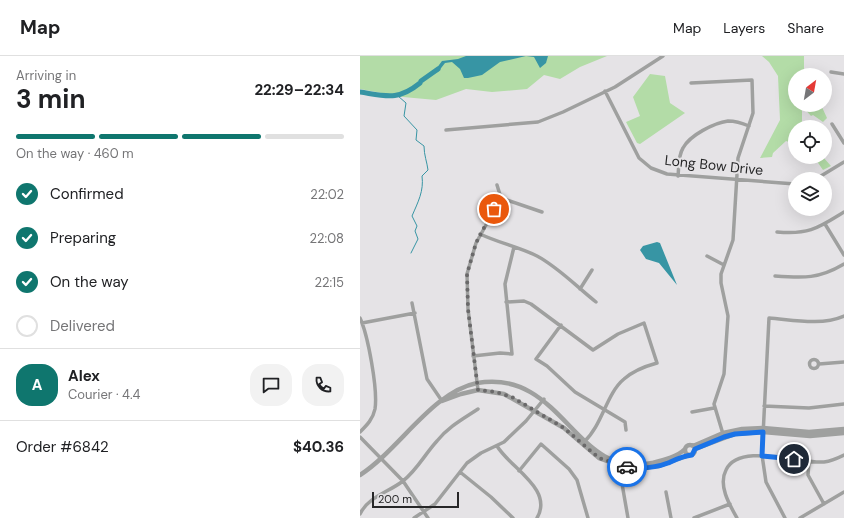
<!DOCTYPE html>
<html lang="en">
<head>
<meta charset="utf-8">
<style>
  body { margin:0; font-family:"DM Sans",sans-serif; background:#f2f2f2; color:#202124; height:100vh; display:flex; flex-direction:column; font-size:15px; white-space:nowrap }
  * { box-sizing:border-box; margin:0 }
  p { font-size:13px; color:#757577 }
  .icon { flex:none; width:22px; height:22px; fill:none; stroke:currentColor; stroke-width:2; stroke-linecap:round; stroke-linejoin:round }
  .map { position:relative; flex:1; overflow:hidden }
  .panel { display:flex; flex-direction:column; background:#fff; width:360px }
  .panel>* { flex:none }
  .needle { width:26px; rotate:31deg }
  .buttons { position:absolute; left:428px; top:12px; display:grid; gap:8px }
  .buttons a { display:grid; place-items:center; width:44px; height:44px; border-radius:50%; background:#fff; box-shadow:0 4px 16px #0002; font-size:20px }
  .scale { position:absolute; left:12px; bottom:10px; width:87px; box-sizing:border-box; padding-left:4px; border:2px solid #272728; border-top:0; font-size:11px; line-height:14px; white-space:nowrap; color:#272728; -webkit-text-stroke:3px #e5e3e6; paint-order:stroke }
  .pin { position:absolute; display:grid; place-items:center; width:34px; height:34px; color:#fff; margin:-17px; border:2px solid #fff; border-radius:50%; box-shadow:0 1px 4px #0007 }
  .courier { position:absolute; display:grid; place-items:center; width:40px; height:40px; margin:-20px; border:3px solid #1a73e8; border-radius:50%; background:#fff; color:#222; box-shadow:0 1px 5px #0007 }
  .summary em { font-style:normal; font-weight:700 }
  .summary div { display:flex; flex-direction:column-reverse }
  .summary { display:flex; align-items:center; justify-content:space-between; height:68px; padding:0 16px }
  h1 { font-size:26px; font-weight:700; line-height:30px }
  .bar { display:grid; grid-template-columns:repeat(4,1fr); gap:6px 4px; align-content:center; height:48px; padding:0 16px }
  .bar i { height:5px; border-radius:3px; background:#e0e0e0 }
  .bar .active { background:#0f766e }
  .bar p { grid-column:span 4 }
  .line { display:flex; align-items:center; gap:10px; padding:0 16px; border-top:1px solid #e0e0e0 }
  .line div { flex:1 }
  .round { display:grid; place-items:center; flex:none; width:42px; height:42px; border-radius:16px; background:#f2f2f2 }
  ol { padding:0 16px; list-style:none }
  li { display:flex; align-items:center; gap:12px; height:44px }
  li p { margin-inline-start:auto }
  li .icon { padding:4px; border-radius:50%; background:#0f766e; color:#fff; stroke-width:4 }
  li:last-child { color:#757577 }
  li i { width:22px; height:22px; border:2px solid #e0e0e0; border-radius:50% }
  header { display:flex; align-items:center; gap:24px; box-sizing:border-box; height:56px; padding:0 20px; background:#fff; border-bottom:1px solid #e0e0e0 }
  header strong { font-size:19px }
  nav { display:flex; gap:22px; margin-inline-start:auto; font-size:14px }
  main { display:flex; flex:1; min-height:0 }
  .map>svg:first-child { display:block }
  .green { fill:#b3dca7 }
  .water { fill:#3795a4 }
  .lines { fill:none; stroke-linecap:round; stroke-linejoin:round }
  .stream { stroke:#3795a4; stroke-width:1 }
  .river { stroke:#3795a4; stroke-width:5 }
  .minor { stroke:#9fa09f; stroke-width:3.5 }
  .tertiary { stroke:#9fa09f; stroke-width:4.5 }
  .done { stroke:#6a696a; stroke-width:4; stroke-dasharray:0 7.2 }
  .route { stroke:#1a73e8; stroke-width:5 }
  .labels { text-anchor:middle; stroke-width:4; stroke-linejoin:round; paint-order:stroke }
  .street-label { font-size:14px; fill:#272728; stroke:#e5e3e6 }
</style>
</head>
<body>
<header>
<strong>Map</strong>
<nav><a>Map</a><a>Layers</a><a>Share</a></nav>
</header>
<main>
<section class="panel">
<div class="summary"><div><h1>3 min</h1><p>Arriving in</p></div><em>22:29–22:34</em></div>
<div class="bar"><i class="active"></i><i class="active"></i><i class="active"></i><i></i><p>On the way · 460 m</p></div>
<ol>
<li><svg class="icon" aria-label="check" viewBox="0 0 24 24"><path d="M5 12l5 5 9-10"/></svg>Confirmed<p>22:02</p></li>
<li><svg class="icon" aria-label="check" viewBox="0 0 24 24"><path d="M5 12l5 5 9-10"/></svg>Preparing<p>22:08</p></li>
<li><svg class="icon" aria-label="check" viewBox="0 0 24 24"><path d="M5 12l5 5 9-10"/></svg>On the way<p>22:15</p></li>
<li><i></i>Delivered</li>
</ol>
<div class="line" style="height:72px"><b class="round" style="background:#0f766e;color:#fff">A</b><div><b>Alex</b><p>Courier · 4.4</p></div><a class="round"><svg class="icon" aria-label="chat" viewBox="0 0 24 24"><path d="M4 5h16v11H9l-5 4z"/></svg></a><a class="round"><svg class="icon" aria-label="phone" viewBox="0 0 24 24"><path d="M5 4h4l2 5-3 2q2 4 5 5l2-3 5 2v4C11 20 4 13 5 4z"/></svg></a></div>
<div class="line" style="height:52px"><div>Order #6842</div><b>$40.36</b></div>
</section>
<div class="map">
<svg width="484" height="462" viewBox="0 0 484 462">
  <rect width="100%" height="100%" fill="#e5e3e6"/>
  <!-- green -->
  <path class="green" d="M 0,0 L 247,0 L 220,11 L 200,23 L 184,19 L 167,33 L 132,36 L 106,33 L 76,44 L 43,41 L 0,33 Z
    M 402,0 L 444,0 L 444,19 L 435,19 L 435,49 L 461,49 L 467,62 L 463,66 L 453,59 L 451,60 L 444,52 L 442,53 L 442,71 L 435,71 L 435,100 L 429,86 L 426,85 L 413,97 L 412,101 L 400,102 L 420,64 L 418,20 L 409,6 Z
    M 290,18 L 305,20 L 310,47 L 325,57 L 280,88 L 277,87 L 266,66 L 280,60 L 273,41 Z
    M 454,101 L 463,101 L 471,110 L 463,114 Z"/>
  <!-- water -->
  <path class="water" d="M 106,0 L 188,0 L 186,7 L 180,12 L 174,1 L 166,0 L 140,6 L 122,19 L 108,22 L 104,22 L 100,13 L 92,6 L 85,7 L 78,16 L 73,17 L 82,5 L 98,3 Z
    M 297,186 L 300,187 L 317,229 L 299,207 L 286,203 L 280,194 L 283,190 Z"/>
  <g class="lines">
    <!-- stream -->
    <path class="stream" d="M 38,40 L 46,47 L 44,60 L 57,74 L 56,84 L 64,90 C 64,99 67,106 68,114 L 62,120 C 64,135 58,146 52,160 L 57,170 L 55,175 L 58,183 L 51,197"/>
    <!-- river -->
    <path class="river" d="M 61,25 L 78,13
      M 0,36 C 26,40 38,45 60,27"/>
    <!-- minor -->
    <path class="minor" d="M 471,16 L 484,18
      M 331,27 L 392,24 L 393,57 L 378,102 L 373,184 L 361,218 L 361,227 L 368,260 L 364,318 L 354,348 L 363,378
      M 245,35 L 279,102 L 291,112 L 307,118 L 435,128
      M 472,68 L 484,87
      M 86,74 L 178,66 L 203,56 L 255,31 L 303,0
      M 318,120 C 319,111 318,100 323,92 C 330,79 354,67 368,65 C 376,65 382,67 389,70
      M 456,123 L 484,106
      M 141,142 L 182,156
      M 465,168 L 484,199
      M 417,176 C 449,179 458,172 484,156
      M 120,178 C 139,187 159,191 177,200 C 198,211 217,231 236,246
      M 347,200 L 364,209
      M 415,220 C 444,222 459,223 484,208
      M 220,233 L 232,214
      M 146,246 L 164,245 L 171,248 L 233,294 L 258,278 L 284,267 L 297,307 C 286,310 273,315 264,323 C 246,338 243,368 224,386
      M 52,247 L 67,323 L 82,345
      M 0,262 C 8,279 18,334 15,353 C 13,363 7,369 0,376
      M 2,267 L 55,257
      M 201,269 L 176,303 L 187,310 L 215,336 L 265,366 L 266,374
      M 113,300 L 140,297 L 152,298 L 145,228 L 154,191
      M449.5 308a4.5 4.5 0 1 1 9 0a4.5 4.5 0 1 1-9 0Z
      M 459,308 L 484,306
      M 118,334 L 108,253 L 107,218 L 116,187 L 141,142 L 137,129
      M 404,350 L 449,352 L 484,348
      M 332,356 L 354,352
      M 0,381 L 43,425 L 68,462
      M 137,390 C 150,412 194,433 177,462
      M 449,405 L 448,419 L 464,448
      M 263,408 L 261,422 L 268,462
      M 159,415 L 181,388 L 209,413 L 217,424 L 228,462
      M 100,416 L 131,441 L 153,462
      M 306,436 L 311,462
      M 0,458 C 8,441 29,436 43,425 C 57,414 65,398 77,385 C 88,371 103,363 118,353
      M 54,462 L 75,448 L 107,407 L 121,397 L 144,386 L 166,365 L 184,343
      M 334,462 L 370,448
      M 377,462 C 369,448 358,429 366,414 C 379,386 439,408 464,406 C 471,405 478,402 484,399
      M 425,462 L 406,426 L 402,399 L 409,262 C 434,264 461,270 484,260
      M 440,462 L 484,436"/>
    <!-- tertiary -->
    <path class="tertiary" d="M 82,345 L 101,338 L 118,334 L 144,338 L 204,372 L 239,402 L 262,410 L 278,412 L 299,410 L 329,399
      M325 394a5 5 0 1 1 10 0a5 5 0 1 1-10 0Z
      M 333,390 L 363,377 L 382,373 L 403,372 L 449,376 L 484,373
      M 335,393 L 375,378 L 403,376 L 450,380 L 484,377
      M 0,419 C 39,394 72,336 117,327 C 203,312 215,425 292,407 C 304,404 317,401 325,393"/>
  </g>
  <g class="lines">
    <!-- done -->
    <path class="done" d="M 134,153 L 116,187 L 107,218 L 108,253 L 118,334 L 136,336 L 152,341 L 204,372 L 239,402 L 267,411"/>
    <!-- route -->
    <path class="route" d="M 267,411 C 281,413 295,412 308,407 C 317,403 323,400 332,399 L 335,393 L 364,381 L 375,378 L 403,376 L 402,400 L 434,403"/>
  </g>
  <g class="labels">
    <!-- street labels -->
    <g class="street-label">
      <text transform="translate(354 109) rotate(6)" y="5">Long Bow Drive</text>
    </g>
  </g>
</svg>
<div class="buttons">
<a><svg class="needle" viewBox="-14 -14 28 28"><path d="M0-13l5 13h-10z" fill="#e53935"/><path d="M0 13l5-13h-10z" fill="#757577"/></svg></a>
<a><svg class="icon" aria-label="locate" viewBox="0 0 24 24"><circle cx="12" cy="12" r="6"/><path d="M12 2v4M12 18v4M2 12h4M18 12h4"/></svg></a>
<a><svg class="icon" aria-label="layers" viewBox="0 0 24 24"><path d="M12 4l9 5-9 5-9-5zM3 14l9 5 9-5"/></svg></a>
</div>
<div class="scale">200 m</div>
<div class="pin" style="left:134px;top:153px;background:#ea580c"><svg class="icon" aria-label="bag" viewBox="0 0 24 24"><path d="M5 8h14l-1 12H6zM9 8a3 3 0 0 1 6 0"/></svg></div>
<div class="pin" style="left:434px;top:403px;background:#1f2937"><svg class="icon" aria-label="home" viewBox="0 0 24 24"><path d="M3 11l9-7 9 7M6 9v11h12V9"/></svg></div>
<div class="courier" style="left:267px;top:411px"><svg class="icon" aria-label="car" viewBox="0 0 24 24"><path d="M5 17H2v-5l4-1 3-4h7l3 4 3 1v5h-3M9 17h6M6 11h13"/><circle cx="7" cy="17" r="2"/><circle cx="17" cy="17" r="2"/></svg></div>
</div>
</main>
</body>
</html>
